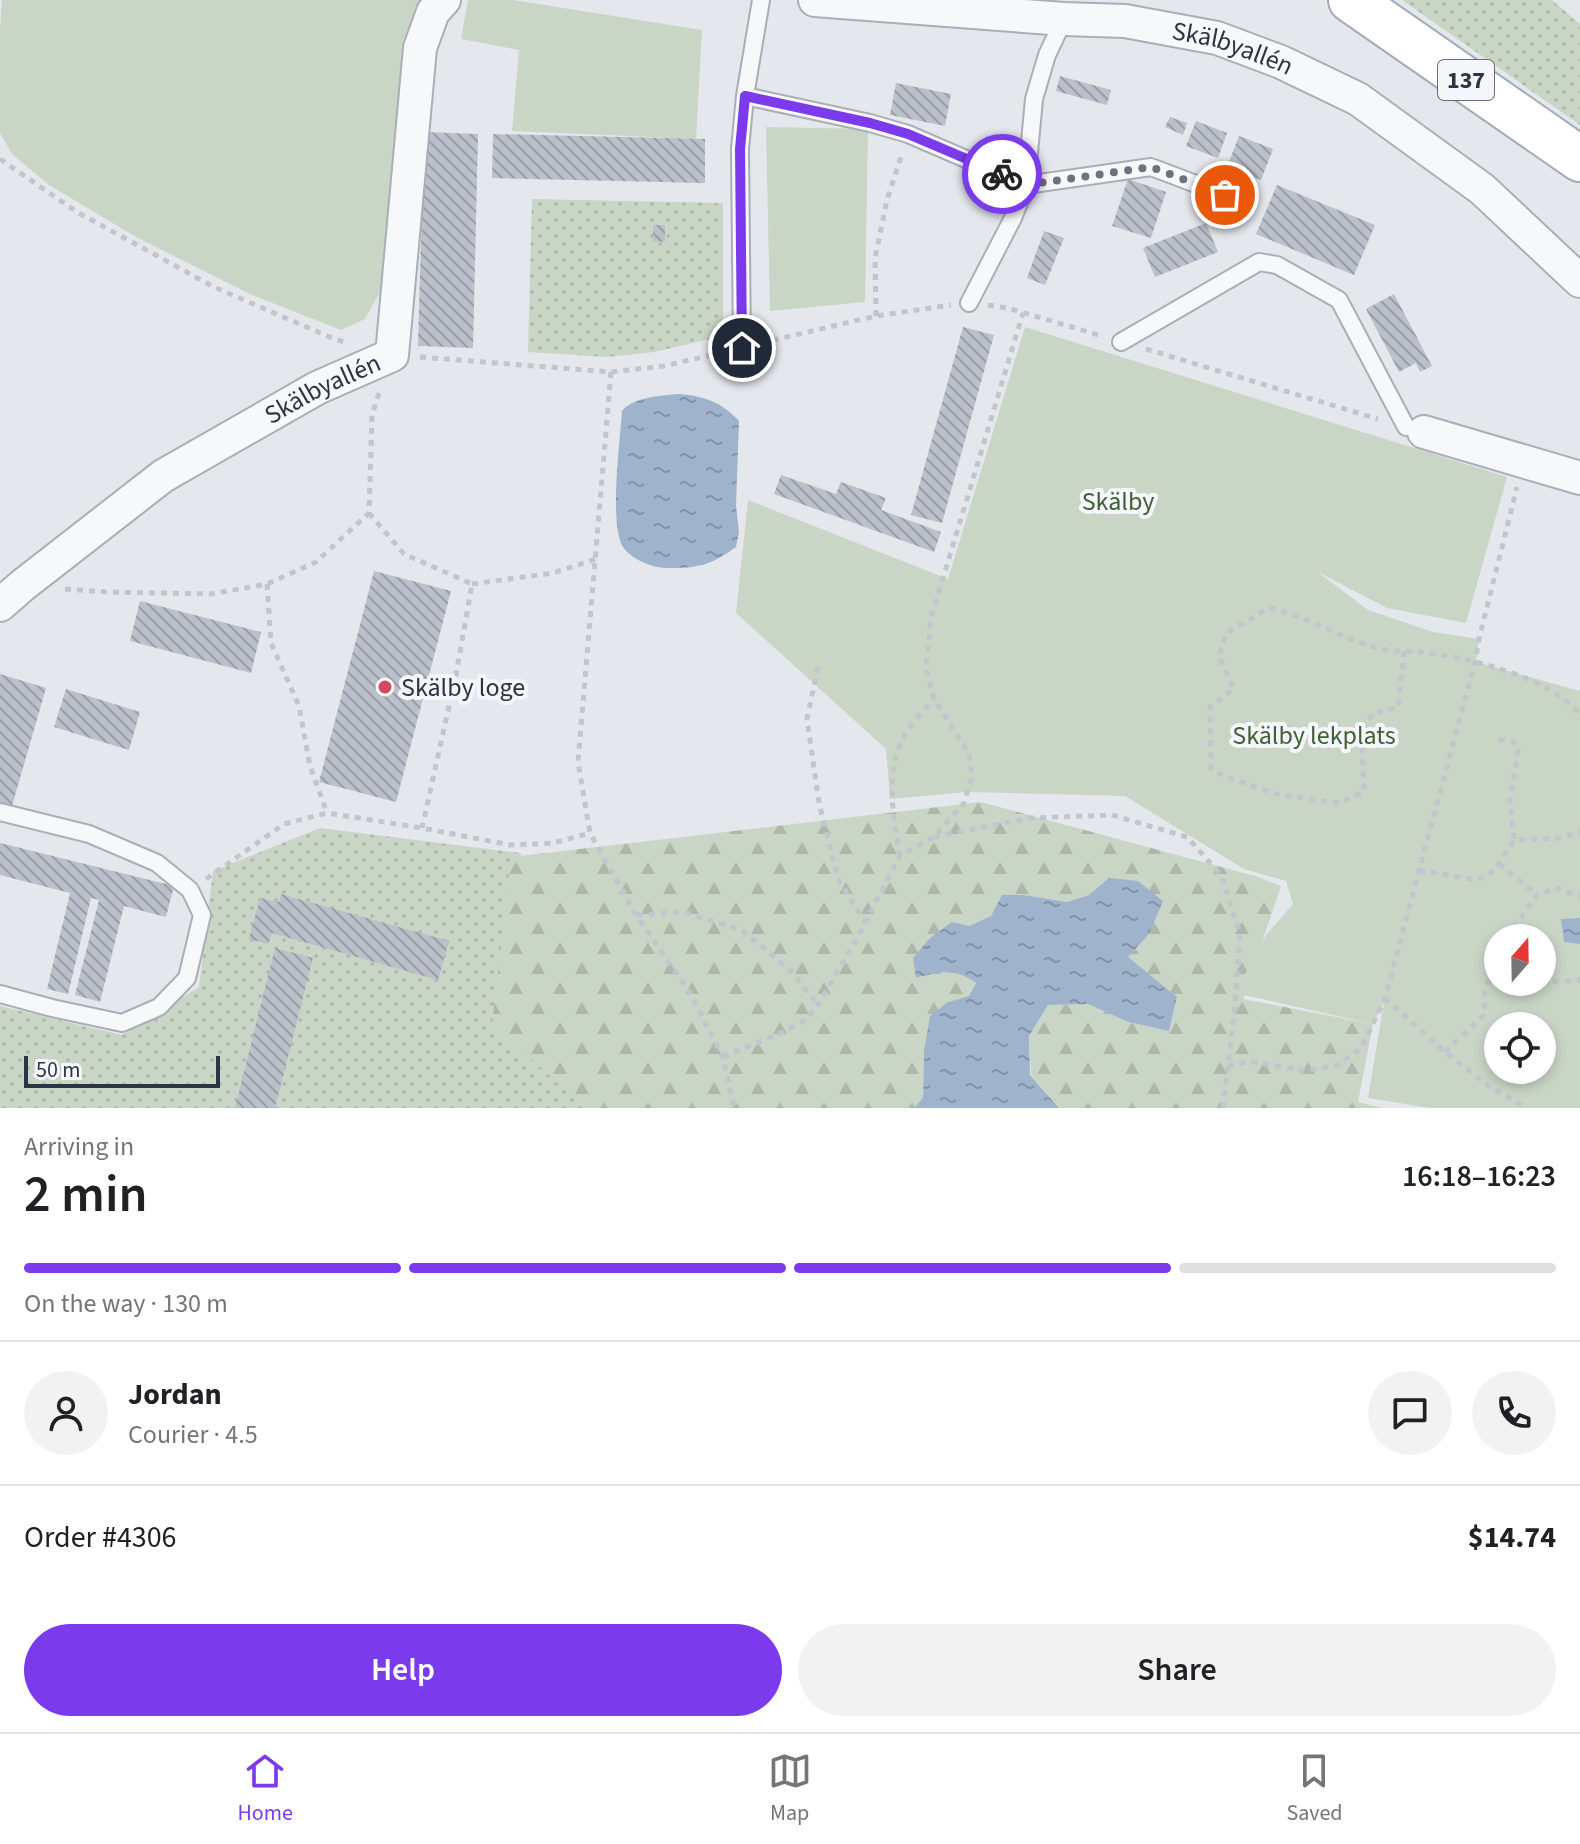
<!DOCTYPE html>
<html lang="en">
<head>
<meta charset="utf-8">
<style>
  body { margin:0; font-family:"Source Sans 3",sans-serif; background:#f2f2f2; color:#202124; height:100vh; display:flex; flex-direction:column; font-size:30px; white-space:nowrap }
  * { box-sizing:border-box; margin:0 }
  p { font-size:26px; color:#757577 }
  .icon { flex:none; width:44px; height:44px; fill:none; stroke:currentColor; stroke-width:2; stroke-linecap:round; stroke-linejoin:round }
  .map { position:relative; height:1108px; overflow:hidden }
  .panel { display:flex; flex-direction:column; background:#fff; flex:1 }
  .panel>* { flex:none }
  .needle { width:52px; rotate:20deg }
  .controls { position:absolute; left:1484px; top:924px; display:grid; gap:16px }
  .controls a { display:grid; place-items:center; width:72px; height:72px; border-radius:50%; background:#fff; box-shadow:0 4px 12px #0003; font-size:40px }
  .scale { position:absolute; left:24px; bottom:20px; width:196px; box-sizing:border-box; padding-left:8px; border:4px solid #2b3445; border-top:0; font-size:22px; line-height:28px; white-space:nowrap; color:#2b3445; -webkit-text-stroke:6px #f4f6f9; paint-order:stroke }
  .pin { position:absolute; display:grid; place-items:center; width:68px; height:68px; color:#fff; margin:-34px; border:4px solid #fff; border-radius:50%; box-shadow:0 2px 8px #0007 }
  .courier { position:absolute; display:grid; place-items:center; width:80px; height:80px; margin:-40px; border:6px solid #7c3aed; border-radius:50%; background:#fff; color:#222; box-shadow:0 2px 10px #0007 }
  .head em { font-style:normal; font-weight:600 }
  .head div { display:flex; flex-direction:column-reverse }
  .head { display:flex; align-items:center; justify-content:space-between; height:136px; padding:0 24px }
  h1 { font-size:52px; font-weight:600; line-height:60px }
  .bar { display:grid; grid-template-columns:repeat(4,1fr); gap:12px 8px; align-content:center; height:96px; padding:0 24px }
  .bar i { height:10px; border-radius:6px; background:#e0e0e0 }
  .bar .active { background:#7c3aed }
  .bar p { grid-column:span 4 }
  .line { display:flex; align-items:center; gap:20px; padding:0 24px; border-top:2px solid #e0e0e0 }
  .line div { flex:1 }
  .round { display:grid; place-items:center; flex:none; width:84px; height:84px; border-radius:42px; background:#f2f2f2 }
  .button { display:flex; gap:16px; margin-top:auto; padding:16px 24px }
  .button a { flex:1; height:92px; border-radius:48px; background:#7c3aed; color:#fff; font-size:32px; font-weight:600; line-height:92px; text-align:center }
  .button a+a { background:#f2f2f2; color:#202124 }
  .tabs { display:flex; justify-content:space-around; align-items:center; height:112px; border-top:2px solid #e0e0e0; background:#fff; font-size:22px; color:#757577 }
  .tabs a { display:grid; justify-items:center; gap:4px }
  .tabs .active { color:#7c3aed }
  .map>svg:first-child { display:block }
  .grass { fill:url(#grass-dots) }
  .forest { fill:url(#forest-firs) }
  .green { fill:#c9d6c5; fill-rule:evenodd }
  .water { fill:url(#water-ripples) }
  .building { fill:url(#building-back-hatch) }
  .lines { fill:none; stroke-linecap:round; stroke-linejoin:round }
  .lane-casing { stroke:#a9aeb7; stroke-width:20 }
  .street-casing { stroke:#a9aeb7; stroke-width:36 }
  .primary-casing { stroke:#a3abb8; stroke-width:48 }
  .path { stroke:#c2c5cb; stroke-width:5; stroke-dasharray:6 6; stroke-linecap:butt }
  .lane { stroke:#f7f8fa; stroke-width:16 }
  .street { stroke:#f7f8fa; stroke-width:32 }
  .primary { stroke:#fff; stroke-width:44 }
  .done { stroke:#6c737f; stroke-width:8; stroke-dasharray:0 14.4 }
  .route { stroke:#7c3aed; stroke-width:10 }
  .poi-dot { fill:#d1495b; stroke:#f4f6f9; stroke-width:3 }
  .labels { text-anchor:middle; stroke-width:8; stroke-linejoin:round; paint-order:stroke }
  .shield { fill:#f4f6f9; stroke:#676e7b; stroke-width:2 }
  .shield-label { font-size:24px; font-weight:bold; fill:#2b3445 }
  .street-label { font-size:26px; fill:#2b3445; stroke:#f4f6f9 }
  .park-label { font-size:26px; fill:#3f6138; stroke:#f4f6f9 }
  .poi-label { font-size:26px; fill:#2b3445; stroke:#f4f6f9; text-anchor:start }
</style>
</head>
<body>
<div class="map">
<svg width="1580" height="1108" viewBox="0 0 1580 1108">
  <defs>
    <pattern id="grass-dots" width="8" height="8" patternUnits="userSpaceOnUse" patternTransform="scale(2)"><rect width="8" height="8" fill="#c9d6c5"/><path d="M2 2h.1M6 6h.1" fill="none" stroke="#adb8ab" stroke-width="1.8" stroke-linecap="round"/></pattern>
    <pattern id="forest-firs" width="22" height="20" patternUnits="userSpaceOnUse" patternTransform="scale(2)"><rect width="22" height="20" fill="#c9d6c5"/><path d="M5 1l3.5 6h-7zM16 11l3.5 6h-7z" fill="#adb8ab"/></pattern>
    <pattern id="water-ripples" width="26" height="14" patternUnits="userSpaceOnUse" patternTransform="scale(2)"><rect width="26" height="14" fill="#9fb4cc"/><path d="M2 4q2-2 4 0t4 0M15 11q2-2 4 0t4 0" fill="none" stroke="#8293a7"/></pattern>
    <pattern id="building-back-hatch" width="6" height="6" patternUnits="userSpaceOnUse" patternTransform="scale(2)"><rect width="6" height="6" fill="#bbc0ca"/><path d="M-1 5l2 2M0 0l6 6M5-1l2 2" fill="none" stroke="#989da6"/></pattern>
  </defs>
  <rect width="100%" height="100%" fill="#e4e7ec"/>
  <!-- grass -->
  <path class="grass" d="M 1402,0 L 1552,0 L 1580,24 L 1580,125 Z
    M 532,199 L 723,203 L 723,336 L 654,352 L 607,357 L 528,352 Z
    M 320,828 L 521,853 L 506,1027 L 605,1108 L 0,1108 L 0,1006 L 122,1035 L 199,987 L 213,871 Z"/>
  <!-- forest -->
  <path class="forest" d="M 981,802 L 1255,876 L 1281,886 L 1243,999 L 1373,1024 L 1358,1102 L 1382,1108 L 1059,1108 L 1031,1075 L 1029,1036 L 1048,1005 L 1088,1004 L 1128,1022 L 1169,1031 L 1177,997 L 1127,957 L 1149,934 L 1089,895 L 1067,902 L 1024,895 L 991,916 L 969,926 L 930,938 L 914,958 L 917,978 L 934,973 L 963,973 L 976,982 L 969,996 L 948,1002 L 924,1051 L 923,1099 L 914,1108 L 586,1108 L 492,1025 L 511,857 Z"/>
  <!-- green -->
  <path class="green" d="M 2,0 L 420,0 L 405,75 L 392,255 L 380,292 L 365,319 L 341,330 L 252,295 L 136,237 L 49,185 L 12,154 L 0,133 L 0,29 Z
    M 468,0 L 513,0 L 702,30 L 696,139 L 512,131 L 519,50 L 461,39 Z
    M 766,127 L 868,129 L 865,302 L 770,311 Z
    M 1025,327 L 1507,477 L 1466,623 L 1387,608 L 1318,572 L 1368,610 L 1433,632 L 1479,639 L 1476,662 L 1580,691 L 1580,1108 L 1430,1108 L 1368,1098 L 1384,1002 L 1373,1024 L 1235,993 L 1266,935 L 1293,904 L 1286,881 L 1244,869 L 1125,796 L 967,792 L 890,799 L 886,749 L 736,613 L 748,500 L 948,579 ZM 1498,938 L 1542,938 L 1542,982 L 1498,982 ZM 1498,1026 L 1542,1026 L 1542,1070 L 1498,1070 Z"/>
  <!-- water -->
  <path class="water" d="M 677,394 C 702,395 722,402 739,421 L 736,506 L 739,532 L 736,547 C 710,566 698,568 667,568 C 652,568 631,559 623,547 C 609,526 620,440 622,411 C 633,397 660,396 677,394 Z
    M 1109,878 L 1138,881 L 1163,901 L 1149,934 L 1128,957 L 1177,997 L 1169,1031 L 1128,1022 L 1088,1004 L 1048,1005 L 1029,1036 L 1030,1075 L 1059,1108 L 914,1108 L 923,1098 L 924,1051 L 930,1016 L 948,1002 L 969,996 L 976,983 C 956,968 939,972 916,978 L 913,958 L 930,938 L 952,922 L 969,926 L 991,916 L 1002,895 L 1024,895 L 1067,902 L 1089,895 Z
    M 1580,918 L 1580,944 L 1564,942 L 1561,919 Z"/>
  <!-- building -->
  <path class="building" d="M 1060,76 L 1111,90 L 1107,105 L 1056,91 Z
    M 896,83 L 951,94 L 945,126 L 890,115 Z
    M 1170,117 L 1187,123 L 1183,135 L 1165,127 Z
    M 1196,121 L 1227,133 L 1218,158 L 1186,146 Z
    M 424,132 L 478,134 L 473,348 L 418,346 Z
    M 493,134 L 705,139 L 705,183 L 492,178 Z
    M 1239,136 L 1273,149 L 1261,180 L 1227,167 Z
    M 1128,179 L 1166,192 L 1151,238 L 1112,226 Z
    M 1277,185 L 1375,225 L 1354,275 L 1256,234 Z
    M 1206,223 L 1218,252 L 1155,277 L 1143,248 Z
    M 653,225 L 665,225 L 665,242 L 653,241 Z
    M 1044,231 L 1064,238 L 1045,285 L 1027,278 Z
    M 1394,294 L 1432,366 L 1420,372 L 1416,363 L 1399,372 L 1366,309 Z
    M 963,327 L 994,335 L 942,523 L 911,515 Z
    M 781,475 L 836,494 L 841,482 L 886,498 L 881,510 L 941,532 L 934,552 L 774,494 Z
    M 374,571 L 451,591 L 396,802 L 319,782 Z
    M 140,601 L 261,632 L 251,673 L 130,641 Z
    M 0,674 L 46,688 L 12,806 L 0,803 Z
    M 66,689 L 140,712 L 129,750 L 54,727 Z
    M 0,843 L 174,886 L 166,917 L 124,906 L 100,1002 L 75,995 L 99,900 L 91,898 L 68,994 L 47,989 L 70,893 L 0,875 Z
    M 281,894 L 449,941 L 438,980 L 272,933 L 268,944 L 249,939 L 260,898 L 279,902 Z
    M 275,948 L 313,958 L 275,1108 L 235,1108 Z"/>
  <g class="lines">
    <defs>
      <path id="lane" d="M 745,96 L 870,123 L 908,134 L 1026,185 L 1151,167 L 1225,195
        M 969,303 L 1013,218 L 1026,185 L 1034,99 L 1047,55 L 1064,19
        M 1121,342 L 1259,262 L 1277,265 L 1339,300 L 1406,427
        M 742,348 L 740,149 L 745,96 L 761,0
        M 0,812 L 89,834 L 157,863 L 190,890 L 202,915 L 187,978 L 159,1007 L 122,1023 L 52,1008 L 0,994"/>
      <g id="street">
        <path id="s1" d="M 815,0 L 1064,19 L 1125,21 L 1217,38 L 1281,62 L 1358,99 L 1482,189 L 1580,281"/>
        <path d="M 1424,432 L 1580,478"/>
        <path id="s2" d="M 0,605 L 23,585 L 163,476 L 317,388 L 392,355 L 420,48 L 433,12 L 444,0"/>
      </g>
      <path id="primary" d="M 1351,0 L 1580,159"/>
    </defs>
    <!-- lane casing -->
    <use href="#lane" class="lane-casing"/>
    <!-- street casing -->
    <use href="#street" class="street-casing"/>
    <!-- primary casing -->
    <use href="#primary" class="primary-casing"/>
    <!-- path -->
    <path class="path" d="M 0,159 L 77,212 L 214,287 L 332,338 L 348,343
      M 988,305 L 1011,309 L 1102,336
      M 876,316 L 875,258 L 887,200 L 902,154
      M 761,343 L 876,316 L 951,305
      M 1146,349 L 1378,419
      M 420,357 L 611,372 L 664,366 L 724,352
      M 611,372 L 578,762 L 590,833 L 636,915 L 690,993 L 723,1057 L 734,1108
      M 369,513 L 404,554 L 472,584 L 456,675 L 422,828
      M 267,584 L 271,643 L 299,706 L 310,766 L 327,813
      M 472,584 L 553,573 L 596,559
      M 65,589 L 107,592 L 211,594 L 267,584 L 316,562 L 369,513 L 372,415 L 380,390
      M 1404,651 L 1398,707 L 1373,713 L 1361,732 L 1364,792 L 1339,803 L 1276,794 L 1224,776 L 1211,769 L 1210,707 L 1234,689 L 1219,656 L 1226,633 L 1269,608 C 1281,611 1293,614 1304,619 C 1331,630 1356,644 1385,650 C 1397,652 1410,651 1422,652 C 1466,657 1554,678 1580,715
      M 818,667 L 807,719 L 819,803 L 838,879 L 865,922
      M 1499,739 L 1514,742 L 1518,750 L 1510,801 L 1514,840
      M 934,837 L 1031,818 L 1112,815 L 1187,837 L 1221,875 L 1240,934 L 1235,1007 L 1223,1108
      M 900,856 C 893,815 884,770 906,733 C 913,721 925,710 934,699
      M 1499,864 L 1537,895
      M 1419,870 L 1477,880 L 1494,871 L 1514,840 L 1561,838 L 1580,832
      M 206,879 L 284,824 L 327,813 L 422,828 L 510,845 L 553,843 L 590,833
      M 637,915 L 684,912 L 743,931 L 791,971 L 818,1005
      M 1507,938 L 1537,895 L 1555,888 L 1580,896
      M 1542,976 L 1557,982 L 1580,980
      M 1385,998 L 1445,1052 L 1490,1087 L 1527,1108
      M 1445,1052 L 1484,1015 L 1485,992 L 1498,952
      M 723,1057 L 783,1032 L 805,1020 L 818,1005 L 855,942 L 900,856 L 934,837 L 964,803 L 972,776 L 969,754 L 934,699 L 926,669 L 931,618 L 1023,313
      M 1228,1066 L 1250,1061 L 1306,1071 L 1338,1065 L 1362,1047 L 1385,998 L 1475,662 L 1479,639 L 1517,487"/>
    <!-- lane -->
    <use href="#lane" class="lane"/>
    <!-- street -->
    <use href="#street" class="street"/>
    <!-- primary -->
    <use href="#primary" class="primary"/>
  </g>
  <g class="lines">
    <!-- done -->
    <path class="done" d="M 1002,174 L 1026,185 L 1151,167 L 1225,195"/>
    <!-- route -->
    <path class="route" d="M 742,348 L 740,149 L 745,96 L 870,123 L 908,134 L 1002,174"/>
  </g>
  <!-- markers -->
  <circle class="poi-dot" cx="385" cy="687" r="8"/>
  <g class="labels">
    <!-- shield labels -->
    <rect class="shield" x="1438" y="60" width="56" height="40" rx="6"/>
    <g class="shield-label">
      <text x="1466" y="88">137</text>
    </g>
    <!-- street labels -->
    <g class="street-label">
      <text dy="9" stroke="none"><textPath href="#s1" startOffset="422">Skälbyallén</textPath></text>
      <text dy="9" stroke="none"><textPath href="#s2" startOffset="390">Skälbyallén</textPath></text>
    </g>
    <!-- park labels -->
    <g class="park-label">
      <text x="1118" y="510">Skälby</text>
      <text x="1314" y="744">Skälby lekplats</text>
    </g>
    <!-- poi labels -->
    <g class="poi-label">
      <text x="401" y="696">Skälby loge</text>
    </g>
  </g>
</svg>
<div class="controls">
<a><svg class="needle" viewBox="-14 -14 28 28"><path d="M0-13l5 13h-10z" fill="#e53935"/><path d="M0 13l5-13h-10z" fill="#757577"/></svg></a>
<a><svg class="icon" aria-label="locate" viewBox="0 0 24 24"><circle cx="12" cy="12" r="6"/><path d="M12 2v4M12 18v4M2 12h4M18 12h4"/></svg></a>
</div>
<div class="scale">50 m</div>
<div class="pin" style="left:1225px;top:195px;background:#ea580c"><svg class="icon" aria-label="bag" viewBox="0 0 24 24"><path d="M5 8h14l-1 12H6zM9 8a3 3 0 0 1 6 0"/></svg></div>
<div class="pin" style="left:742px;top:348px;background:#1f2937"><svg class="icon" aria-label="home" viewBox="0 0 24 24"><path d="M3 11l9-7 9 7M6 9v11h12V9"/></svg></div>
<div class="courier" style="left:1002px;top:174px"><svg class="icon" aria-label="bike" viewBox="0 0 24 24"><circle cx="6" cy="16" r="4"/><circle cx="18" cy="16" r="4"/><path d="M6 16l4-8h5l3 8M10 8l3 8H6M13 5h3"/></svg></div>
</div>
<section class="panel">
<div class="head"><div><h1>2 min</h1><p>Arriving in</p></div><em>16:18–16:23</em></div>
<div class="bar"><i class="active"></i><i class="active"></i><i class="active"></i><i></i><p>On the way · 130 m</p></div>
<div class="line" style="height:144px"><a class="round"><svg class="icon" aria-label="person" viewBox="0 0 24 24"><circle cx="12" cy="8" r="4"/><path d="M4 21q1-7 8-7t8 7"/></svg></a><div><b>Jordan</b><p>Courier · 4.5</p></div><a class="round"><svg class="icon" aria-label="chat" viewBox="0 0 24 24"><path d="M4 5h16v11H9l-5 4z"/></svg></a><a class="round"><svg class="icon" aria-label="phone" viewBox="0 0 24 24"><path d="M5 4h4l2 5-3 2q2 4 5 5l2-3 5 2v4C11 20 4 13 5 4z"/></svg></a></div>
<div class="line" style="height:104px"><div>Order #4306</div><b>$14.74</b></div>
<div class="button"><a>Help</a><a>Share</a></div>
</section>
<nav class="tabs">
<a class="active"><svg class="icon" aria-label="home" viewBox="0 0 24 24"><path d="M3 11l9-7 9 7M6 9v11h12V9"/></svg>Home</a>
<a><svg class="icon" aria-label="map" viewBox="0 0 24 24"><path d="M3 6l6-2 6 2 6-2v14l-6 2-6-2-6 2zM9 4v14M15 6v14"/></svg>Map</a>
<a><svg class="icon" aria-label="saved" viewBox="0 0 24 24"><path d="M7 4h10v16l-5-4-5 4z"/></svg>Saved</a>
</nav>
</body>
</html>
